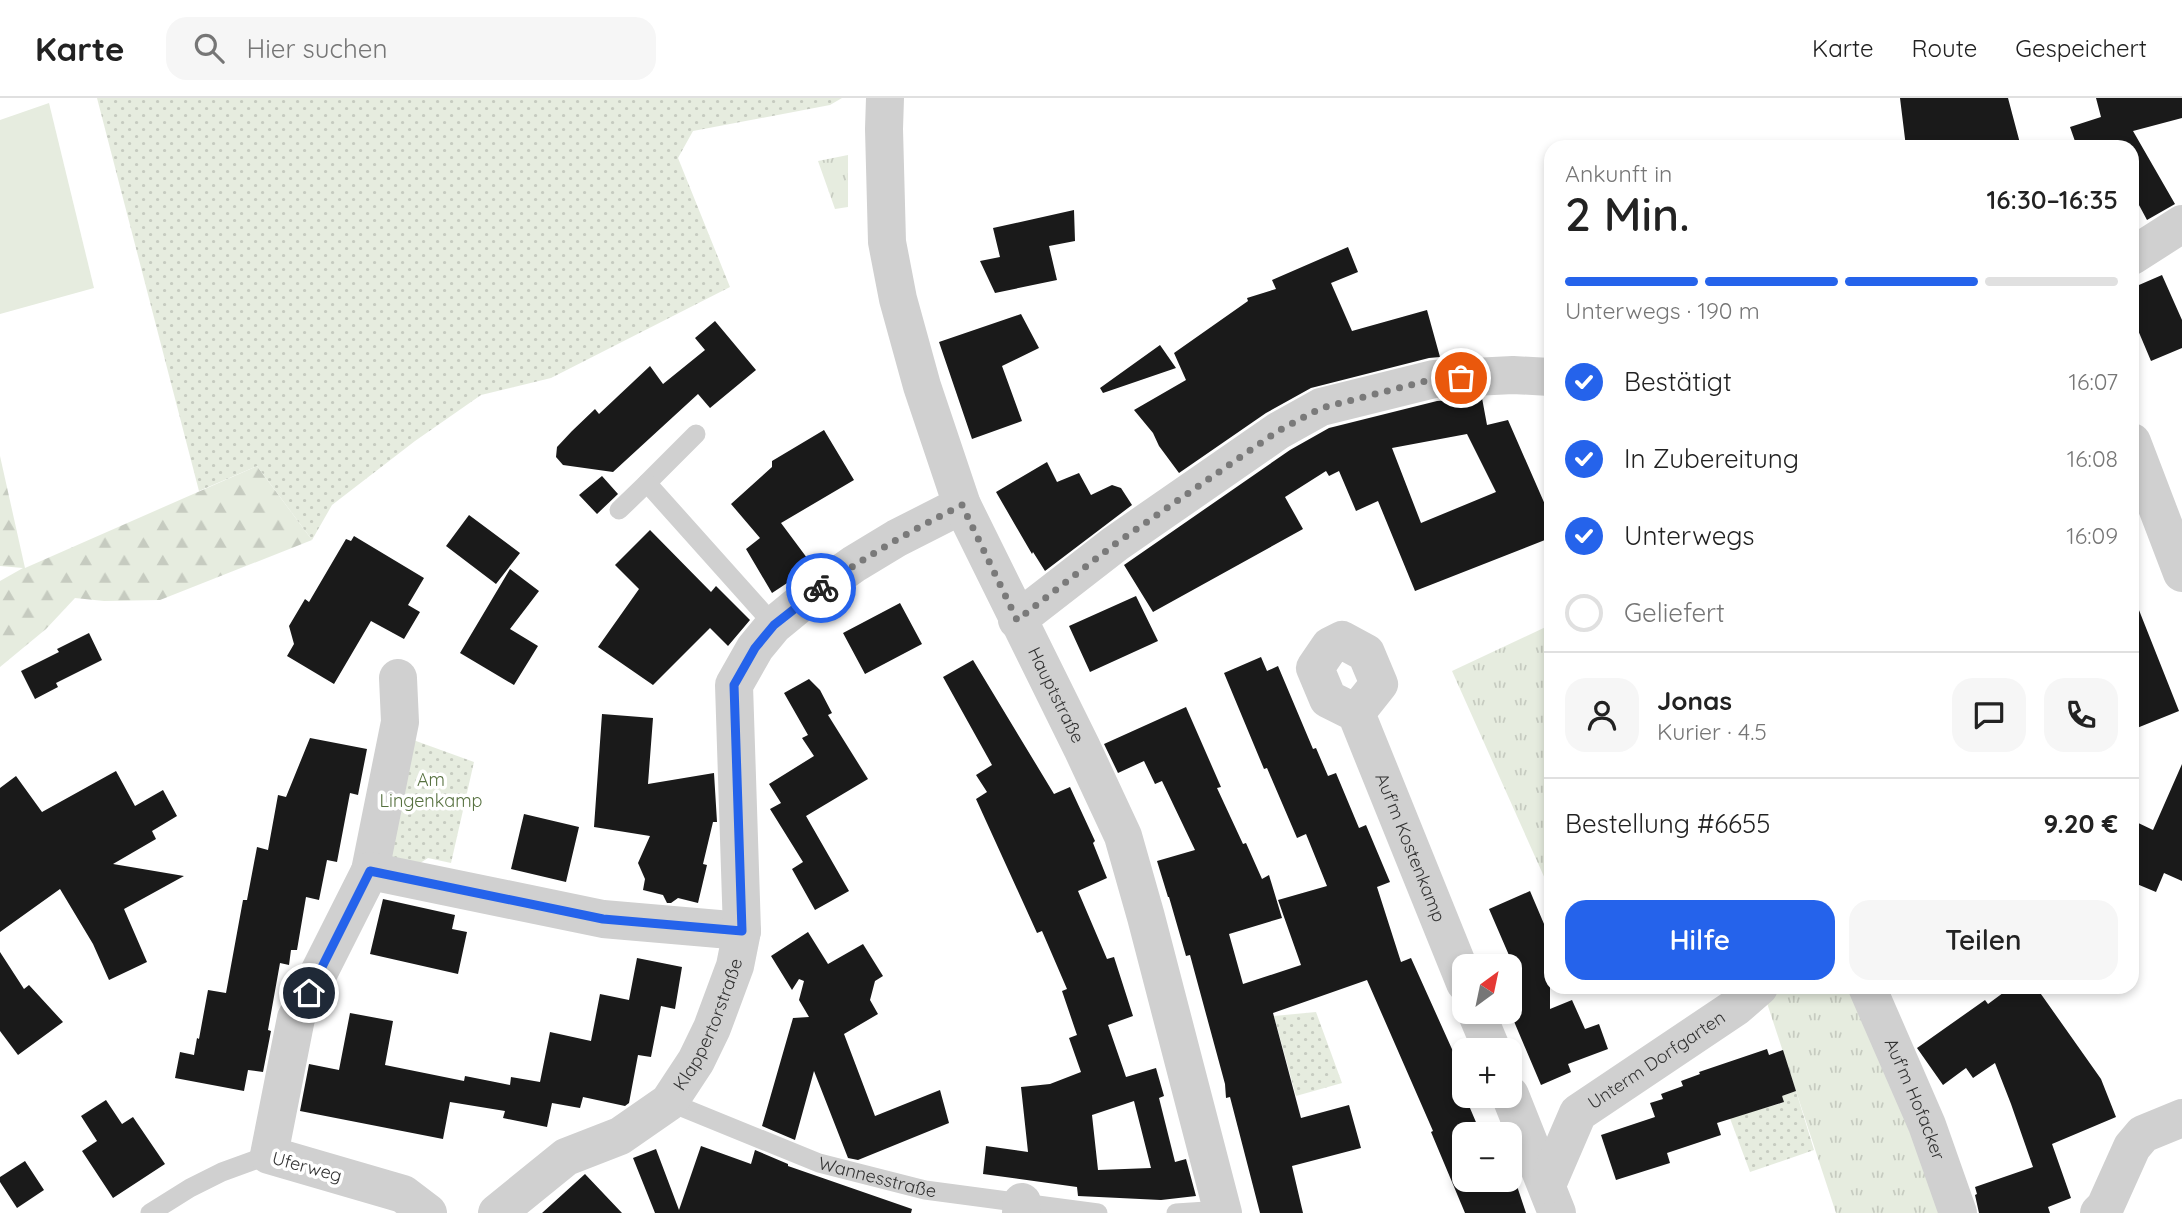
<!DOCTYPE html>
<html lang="de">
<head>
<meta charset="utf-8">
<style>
  body { margin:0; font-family:Quicksand,sans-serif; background:#f6f6f6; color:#222; height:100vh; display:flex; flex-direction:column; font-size:26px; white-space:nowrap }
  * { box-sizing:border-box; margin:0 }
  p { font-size:23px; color:#767676 }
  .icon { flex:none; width:38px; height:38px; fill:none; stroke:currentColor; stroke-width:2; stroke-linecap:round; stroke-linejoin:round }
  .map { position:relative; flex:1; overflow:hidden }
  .panel { position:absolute; left:1544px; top:42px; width:595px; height:854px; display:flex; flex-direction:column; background:#fff; border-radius:21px; box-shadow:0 4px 10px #0003 }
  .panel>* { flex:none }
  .needle { width:46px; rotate:33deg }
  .buttons { position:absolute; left:1452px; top:856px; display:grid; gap:14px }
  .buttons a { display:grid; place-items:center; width:70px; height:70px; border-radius:14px; background:#fff; box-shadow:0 4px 10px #0003; font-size:35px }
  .pin { position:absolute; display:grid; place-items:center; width:60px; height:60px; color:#fff; margin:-30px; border:4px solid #fff; border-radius:50%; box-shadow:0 2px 7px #0007 }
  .courier { position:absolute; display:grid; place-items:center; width:70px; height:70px; margin:-35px; border:5px solid #2563eb; border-radius:50%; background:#fff; color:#222; box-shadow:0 2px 9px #0007 }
  .overview em { font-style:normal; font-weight:600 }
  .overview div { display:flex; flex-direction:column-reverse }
  .overview { display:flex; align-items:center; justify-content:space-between; height:119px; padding:0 21px }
  h1 { font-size:46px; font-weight:600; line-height:52px }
  .bar { display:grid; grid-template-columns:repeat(4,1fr); gap:10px 7px; align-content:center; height:84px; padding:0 21px }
  .bar i { height:9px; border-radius:5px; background:#e0e0e0 }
  .bar .current { background:#2563eb }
  .bar p { grid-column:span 4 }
  .line { display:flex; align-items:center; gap:18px; padding:0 21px; border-top:2px solid #e0e0e0 }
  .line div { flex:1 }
  .round { display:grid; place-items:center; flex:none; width:74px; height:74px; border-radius:21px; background:#f6f6f6 }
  ol { padding:0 21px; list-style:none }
  li { display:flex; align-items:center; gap:21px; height:77px }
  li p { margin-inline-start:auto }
  li .icon { padding:7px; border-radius:50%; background:#2563eb; color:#fff; stroke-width:4 }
  li:last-child { color:#767676 }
  li i { width:38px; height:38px; border:4px solid #e0e0e0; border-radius:50% }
  .primary-button { display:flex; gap:14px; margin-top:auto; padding:14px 21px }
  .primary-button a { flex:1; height:80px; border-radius:21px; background:#2563eb; color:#fff; font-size:28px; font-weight:600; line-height:80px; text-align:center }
  .primary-button a+a { background:#f6f6f6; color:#222 }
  header { display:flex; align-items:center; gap:42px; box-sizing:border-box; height:98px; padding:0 35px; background:#fff; border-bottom:2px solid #e0e0e0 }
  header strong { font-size:33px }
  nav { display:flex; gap:38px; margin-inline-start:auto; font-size:24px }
  .search { width:490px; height:63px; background:#f6f6f6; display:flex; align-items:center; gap:18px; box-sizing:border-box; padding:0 24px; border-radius:21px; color:#767676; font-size:26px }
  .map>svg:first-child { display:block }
  .grass { fill:url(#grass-tufts) }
  .forest { fill:url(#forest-firs) }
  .park { fill:url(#park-dots) }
  .pitch { fill:#e6ecdf }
  .building { fill:#1a1a1a; fill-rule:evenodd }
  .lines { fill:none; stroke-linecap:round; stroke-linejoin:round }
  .service { stroke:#d0d0d0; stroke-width:19 }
  .minor { stroke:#d0d0d0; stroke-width:38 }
  .tertiary { stroke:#d0d0d0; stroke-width:38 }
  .done { stroke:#7a7a7a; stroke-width:7; stroke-dasharray:0 12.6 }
  .route { stroke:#2563eb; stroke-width:9 }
  .labels { text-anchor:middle; stroke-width:7; stroke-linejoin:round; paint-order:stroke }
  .street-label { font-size:18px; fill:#333; stroke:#fff }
  .park-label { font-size:18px; fill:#56703f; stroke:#fff }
</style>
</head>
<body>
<header>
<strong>Karte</strong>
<div class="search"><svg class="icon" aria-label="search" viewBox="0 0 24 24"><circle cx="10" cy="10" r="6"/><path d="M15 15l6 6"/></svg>Hier suchen</div>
<nav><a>Karte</a><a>Route</a><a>Gespeichert</a></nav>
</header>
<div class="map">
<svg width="2182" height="1115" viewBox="0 0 2182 1115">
  <defs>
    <pattern id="grass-tufts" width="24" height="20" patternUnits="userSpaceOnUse" patternTransform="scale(1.75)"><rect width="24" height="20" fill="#e6ecdf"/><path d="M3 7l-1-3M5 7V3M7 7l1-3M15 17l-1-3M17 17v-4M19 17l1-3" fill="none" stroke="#c6cbc0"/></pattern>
    <pattern id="forest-firs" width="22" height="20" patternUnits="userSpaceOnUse" patternTransform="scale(1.75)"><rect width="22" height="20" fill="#e6ecdf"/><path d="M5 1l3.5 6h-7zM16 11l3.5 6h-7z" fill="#c6cbc0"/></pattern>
    <pattern id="park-dots" width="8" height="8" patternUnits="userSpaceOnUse" patternTransform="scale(1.75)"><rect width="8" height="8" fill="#e6ecdf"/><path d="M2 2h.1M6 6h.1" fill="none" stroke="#c6cbc0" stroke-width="1.8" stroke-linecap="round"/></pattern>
  </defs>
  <rect width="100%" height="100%" fill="#fff"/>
  <!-- grass -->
  <path class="grass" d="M 848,57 L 848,109 L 835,111 L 818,63 Z
    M 1550,527 L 1550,792 L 1452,573 Z
    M 1779,889 L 1854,889 L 1946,1115 L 1836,1115 L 1766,902 Z"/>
  <!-- forest -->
  <path class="forest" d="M 0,358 L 25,470 L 257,368 L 312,442 L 160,502 L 104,503 L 75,500 L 46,531 L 0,569 L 0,483 L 23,470 L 0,468 Z"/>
  <!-- park -->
  <path class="park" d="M 97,0 L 842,0 L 830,7 L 693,33 L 678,60 L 730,189 L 551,280 L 481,297 L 415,343 L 332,407 L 312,442 L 257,368 L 199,393 Z
    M 405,639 L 474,664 L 451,765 L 428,760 L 417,767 L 382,759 Z
    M 1316,914 L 1342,985 L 1296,998 L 1274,918 Z
    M 1796,993 L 1814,1052 L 1750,1074 L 1728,1015 L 1761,1011 L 1783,1005 L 1782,998 Z"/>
  <!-- pitch -->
  <path class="pitch" d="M 49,5 L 94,190 L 0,216 L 0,22 Z"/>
  <!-- building -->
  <path class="building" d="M 1900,0 L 2008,0 L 2021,49 L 1906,49 Z
    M 2096,0 L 2182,0 L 2182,20 L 2133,33 L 2175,106 L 2147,122 L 2132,94 L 2132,49 L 2077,49 L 2070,29 L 2101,19 Z
    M 1074,112 L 1075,143 L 1049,148 L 1057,182 L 995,195 L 980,163 L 1000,159 L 993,130 Z
    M 1348,149 L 1358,174 L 1331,185 L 1352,233 L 1427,212 L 1440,259 L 1429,260 L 1311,290 L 1266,315 L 1179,375 L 1159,348 L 1153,335 L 1134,312 L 1186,282 L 1174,255 L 1248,203 L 1247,200 L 1276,191 L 1272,182 Z
    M 2162,177 L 2182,222 L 2182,250 L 2151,263 L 2132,218 L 2132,190 Z
    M 1021,216 L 1039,250 L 1002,268 L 1022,323 L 972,341 L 939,244 Z
    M 715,223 L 756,272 L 710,310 L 698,296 L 613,374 L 563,367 L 556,359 L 557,349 L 572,333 L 595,311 L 599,316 L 650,268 L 663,286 L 705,252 L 695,240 Z
    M 1160,247 L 1176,270 L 1103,295 L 1100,290 Z
    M 1482,300 L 1487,327 L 1508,322 L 1550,418 L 1550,440 L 1415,493 L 1378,403 L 1356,413 L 1339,373 L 1329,378 L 1326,373 L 1285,399 L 1303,431 L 1153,514 L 1124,467 L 1290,352 L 1329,330 L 1437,303 ZM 1467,336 L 1496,394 L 1421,425 L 1392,350 Z
    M 824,332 L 854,382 L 781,425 L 813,468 L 772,495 L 746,451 L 760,440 L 731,406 L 772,369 L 772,363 Z
    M 1047,364 L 1057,384 L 1079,375 L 1091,397 L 1112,387 L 1121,390 L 1132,407 L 1045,473 L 1033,454 L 1032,456 L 996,394 Z
    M 602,378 L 618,396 L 597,416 L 579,397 Z
    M 469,417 L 520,455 L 496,486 L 446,448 Z
    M 650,432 L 711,494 L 716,488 L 750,522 L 728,548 L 710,530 L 653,587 L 598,549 L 639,491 L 615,467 Z
    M 354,438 L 424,480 L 408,507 L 420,514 L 404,541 L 371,523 L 334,586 L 287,558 L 294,546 L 289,528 L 305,501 L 309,504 L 346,441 L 351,443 Z
    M 510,471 L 539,493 L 510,531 L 538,548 L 514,587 L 460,555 Z
    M 2133,497 L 2179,613 L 2132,632 L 2132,498 Z
    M 1136,498 L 1158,543 L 1090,574 L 1069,528 Z
    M 900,505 L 922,546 L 865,576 L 843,535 Z
    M 89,535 L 102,562 L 56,585 L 58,589 L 35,601 L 21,573 L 59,554 L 57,551 Z
    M 1261,559 L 1267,573 L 1278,568 L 1313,651 L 1316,650 L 1328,678 L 1336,675 L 1359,730 L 1366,727 L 1390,784 L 1377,789 L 1401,864 L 1411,860 L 1465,980 L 1465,998 L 1472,998 L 1473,1000 L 1467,1003 L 1481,1036 L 1465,1036 L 1465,1082 L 1515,1082 L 1526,1115 L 1465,1115 L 1431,1034 L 1433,1033 L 1367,882 L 1273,915 L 1301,1020 L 1349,1007 L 1361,1050 L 1292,1068 L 1303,1115 L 1260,1115 L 1230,999 L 1226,1000 L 1225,986 L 1190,857 L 1186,858 L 1169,799 L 1168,799 L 1157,763 L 1195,752 L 1162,683 L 1155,686 L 1144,663 L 1118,675 L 1104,646 L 1186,609 L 1221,689 L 1217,690 L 1243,746 L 1246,745 L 1262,781 L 1269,777 L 1282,820 L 1229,836 L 1243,886 L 1301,867 L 1278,802 L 1327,788 L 1306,736 L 1297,740 L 1267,670 L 1264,671 L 1224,575 Z
    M 973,562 L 1054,696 L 1070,689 L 1095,743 L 1093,745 L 1107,780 L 1078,793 L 1107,861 L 1114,859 L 1133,918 L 1108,927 L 1126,979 L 1156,970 L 1164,998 L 1159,1000 L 1175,1064 L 1186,1061 L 1196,1098 L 1161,1102 L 1078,1098 L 1077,1089 L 983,1076 L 986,1048 L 1028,1054 L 1021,989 L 1050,986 L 1081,974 L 1069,940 L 1077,937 L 1062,893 L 1067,891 L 1042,833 L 1037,835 L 976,701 L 987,694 L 976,677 L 992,667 L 943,579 ZM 1134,1003 L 1151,1070 L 1098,1072 L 1092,1017 Z
    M 809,581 L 820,592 L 832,615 L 828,617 L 868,681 L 806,718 L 849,793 L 815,812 L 792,771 L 803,764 L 770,711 L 781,705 L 769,686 L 814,658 L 802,640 L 808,637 L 784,595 Z
    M 602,616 L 653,620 L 648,686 L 714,675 L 717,724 L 713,724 L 703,766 L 707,767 L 698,805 L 678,800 L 671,805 L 667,805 L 663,797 L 643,792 L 645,781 L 638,765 L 650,738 L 594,729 Z
    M 310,640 L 367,651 L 358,697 L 350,695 L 337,764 L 327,762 L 319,802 L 306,799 L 297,852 L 291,852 L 289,867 L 280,865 L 268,932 L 271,933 L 263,974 L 248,972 L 244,993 L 175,980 L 180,954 L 194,957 L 197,940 L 199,941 L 208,892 L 226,895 L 243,802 L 247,802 L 257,749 L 268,752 L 278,697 L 286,699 Z
    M 2182,666 L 2182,783 L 2164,775 L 2156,794 L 2132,784 L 2132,722 L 2153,732 Z
    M 116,673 L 135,708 L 163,692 L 177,718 L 152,733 L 156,741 L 113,766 L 184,778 L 124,811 L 147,864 L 109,882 L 93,846 L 60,791 L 0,834 L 0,690 L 16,678 L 42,714 Z
    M 524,716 L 579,729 L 566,784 L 511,771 Z
    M 1530,793 L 1550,840 L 1550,911 L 1572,902 L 1585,931 L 1599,926 L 1608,951 L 1568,966 L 1571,974 L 1541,987 L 1510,914 L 1510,890 L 1521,885 L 1489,811 Z
    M 383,801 L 455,817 L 452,831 L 467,834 L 458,876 L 370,856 Z
    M 808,834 L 828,866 L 863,846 L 883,878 L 875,883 L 870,902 L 878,916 L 844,936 L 875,1018 L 940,992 L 949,1025 L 858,1062 L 848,1060 L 814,973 L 795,1042 L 762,1028 L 793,920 L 809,919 L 799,902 L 804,883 L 799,881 L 792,892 L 771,858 Z
    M 0,854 L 24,891 L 29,887 L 63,924 L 18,957 L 0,933 Z
    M 637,860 L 682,869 L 675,911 L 661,908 L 651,959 L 638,957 L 629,1005 L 625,1008 L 583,999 L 580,1010 L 552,1005 L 547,1029 L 503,1020 L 505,1013 L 450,1004 L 443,1041 L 300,1013 L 309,966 L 339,972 L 350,915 L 393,923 L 385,967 L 464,983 L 465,978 L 510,987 L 511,979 L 540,984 L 550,934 L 591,943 L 600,896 L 629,902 Z
    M 2011,889 L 2036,889 L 2101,981 L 2116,1019 L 2052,1046 L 2071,1100 L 2048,1109 L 2050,1115 L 1979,1115 L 1975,1097 L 1977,1096 L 1975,1089 L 2033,1069 L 2011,1006 L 1995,965 L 1973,980 L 1966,970 L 1943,987 L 1917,950 L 1985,902 L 1988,906 Z
    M 1767,951 L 1769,957 L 1783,952 L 1796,993 L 1782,998 L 1784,1004 L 1717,1025 L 1721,1037 L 1667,1055 L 1670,1065 L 1616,1082 L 1601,1037 L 1655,1019 L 1650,1005 L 1663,1001 L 1661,996 L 1683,988 L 1681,983 L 1700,976 L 1699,974 Z
    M 106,1002 L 122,1026 L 133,1019 L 165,1066 L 113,1100 L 82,1053 L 97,1043 L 81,1018 Z
    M 701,1048 L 751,1066 L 755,1052 L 788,1066 L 788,1068 L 912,1111 L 911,1115 L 655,1115 L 633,1060 L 656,1051 L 679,1112 Z
    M 25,1063 L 44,1092 L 17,1110 L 0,1084 L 0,1079 Z
    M 585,1076 L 622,1115 L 542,1115 Z"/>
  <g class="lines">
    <!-- service -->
    <g class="service">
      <path d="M 696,336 L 647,385 L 774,527"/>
      <path d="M 619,412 L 647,385"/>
      <path id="s1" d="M 669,1004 L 819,1065 L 925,1092 L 1098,1115"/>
      <path d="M 150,1115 L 190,1090 L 222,1074 L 269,1057"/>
      <path d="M 1176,1115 L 1222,1112"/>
    </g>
    <!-- minor -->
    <g class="minor">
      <path d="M 2132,158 L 2182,126"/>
      <path d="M 2132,344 L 2182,475"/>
      <path d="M 1017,522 L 1115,446 L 1278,333 L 1321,309 L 1434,281 L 1513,277 L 1550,279"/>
      <path id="s2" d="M 1356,615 L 1379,586 L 1366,555 L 1342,542 L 1330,548 L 1315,570 L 1328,601 L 1356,615 L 1465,885"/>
      <path d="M 370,773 L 400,624 L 398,580"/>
      <path id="s3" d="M 1867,889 L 1927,1027 L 1958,1115"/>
      <path d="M 1476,914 L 1492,952"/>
      <path d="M 1510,997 L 1557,1115"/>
      <path id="s4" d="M 1547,1087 L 1578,1015 L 1736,909 L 1759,889"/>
      <path d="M 428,1115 L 403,1096 L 269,1057 L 296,920 L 370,773 L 603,821 L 742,833"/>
      <path id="s5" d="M 497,1115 L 566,1059 L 620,1038 L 669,1004 L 696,963 L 712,930 L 735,868 L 742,833 L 734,587 L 755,550 L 774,527 L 813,495 L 854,466 L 897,440 L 962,407"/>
      <path d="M 1021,1115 L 1022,1104"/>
      <path d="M 2099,1115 L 2105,1109 L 2132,1049 L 2143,1036 L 2182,1020"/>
    </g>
    <!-- tertiary -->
    <path class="tertiary" id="s6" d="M 885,0 L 884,31 L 887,144 L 898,201 L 922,288 L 962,407 L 1082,650 L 1123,738 L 1146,819 L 1223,1115"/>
  </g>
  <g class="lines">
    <!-- done -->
    <path class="done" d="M 821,490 C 866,458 912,432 962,407 L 1017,522 L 1115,446 L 1278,333 L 1321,310 L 1434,281 L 1461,280"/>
    <!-- route -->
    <path class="route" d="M 309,895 L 370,773 L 603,821 L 742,833 L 734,587 L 755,550 L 774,527 L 821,490"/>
  </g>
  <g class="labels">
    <!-- street labels -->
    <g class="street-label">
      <text dy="6" stroke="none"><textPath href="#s6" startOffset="630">Hauptstraße</textPath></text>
      <text dy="6" stroke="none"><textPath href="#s2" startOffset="348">Auf'm Kostenkamp</textPath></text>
      <text dy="6" stroke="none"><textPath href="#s5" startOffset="294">Klappertorstraße</textPath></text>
      <text dy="6" stroke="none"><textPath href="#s4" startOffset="173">Unterm Dorfgarten</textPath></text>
      <text dy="6" stroke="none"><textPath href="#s3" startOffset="122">Auf'm Hofacker</textPath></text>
      <text transform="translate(307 1069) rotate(15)" y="6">Uferweg</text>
      <text dy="6" stroke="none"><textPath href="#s1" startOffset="222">Wannesstraße</textPath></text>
    </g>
    <!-- park labels -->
    <g class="park-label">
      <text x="431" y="688">Am<tspan x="431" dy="21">Lingenkamp</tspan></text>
    </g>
  </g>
</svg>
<div class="buttons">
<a><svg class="needle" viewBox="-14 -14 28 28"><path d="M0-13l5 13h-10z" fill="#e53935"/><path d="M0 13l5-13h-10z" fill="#767676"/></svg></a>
<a>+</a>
<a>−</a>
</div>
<div class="pin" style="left:1461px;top:280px;background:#ea580c"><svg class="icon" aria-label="bag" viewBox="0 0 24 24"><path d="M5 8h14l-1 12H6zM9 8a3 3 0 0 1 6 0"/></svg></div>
<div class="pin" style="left:309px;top:895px;background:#1f2937"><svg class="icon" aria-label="home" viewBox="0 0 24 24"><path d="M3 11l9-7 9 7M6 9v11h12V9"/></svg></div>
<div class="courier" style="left:821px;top:490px"><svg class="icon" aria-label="bike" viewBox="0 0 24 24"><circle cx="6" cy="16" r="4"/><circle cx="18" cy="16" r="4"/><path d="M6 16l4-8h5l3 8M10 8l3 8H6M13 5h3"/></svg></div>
<section class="panel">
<div class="overview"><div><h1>2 Min.</h1><p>Ankunft in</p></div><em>16:30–16:35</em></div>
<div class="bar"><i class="current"></i><i class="current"></i><i class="current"></i><i></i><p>Unterwegs · 190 m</p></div>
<ol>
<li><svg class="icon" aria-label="check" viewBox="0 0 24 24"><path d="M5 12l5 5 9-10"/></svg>Bestätigt<p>16:07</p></li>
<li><svg class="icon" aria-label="check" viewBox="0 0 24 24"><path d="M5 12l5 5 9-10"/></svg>In Zubereitung<p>16:08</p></li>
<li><svg class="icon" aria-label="check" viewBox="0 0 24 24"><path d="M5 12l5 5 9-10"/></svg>Unterwegs<p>16:09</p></li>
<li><i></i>Geliefert</li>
</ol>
<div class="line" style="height:126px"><a class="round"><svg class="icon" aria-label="person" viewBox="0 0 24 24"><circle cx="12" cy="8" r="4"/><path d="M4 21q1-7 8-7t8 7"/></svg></a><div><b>Jonas</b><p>Kurier · 4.5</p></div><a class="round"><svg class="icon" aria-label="chat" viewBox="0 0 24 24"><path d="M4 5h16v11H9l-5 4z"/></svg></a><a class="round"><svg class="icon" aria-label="phone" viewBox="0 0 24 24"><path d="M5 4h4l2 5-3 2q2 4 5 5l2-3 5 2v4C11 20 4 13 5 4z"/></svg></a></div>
<div class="line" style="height:91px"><div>Bestellung #6655</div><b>9.20 €</b></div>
<div class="primary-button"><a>Hilfe</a><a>Teilen</a></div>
</section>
</div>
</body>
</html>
